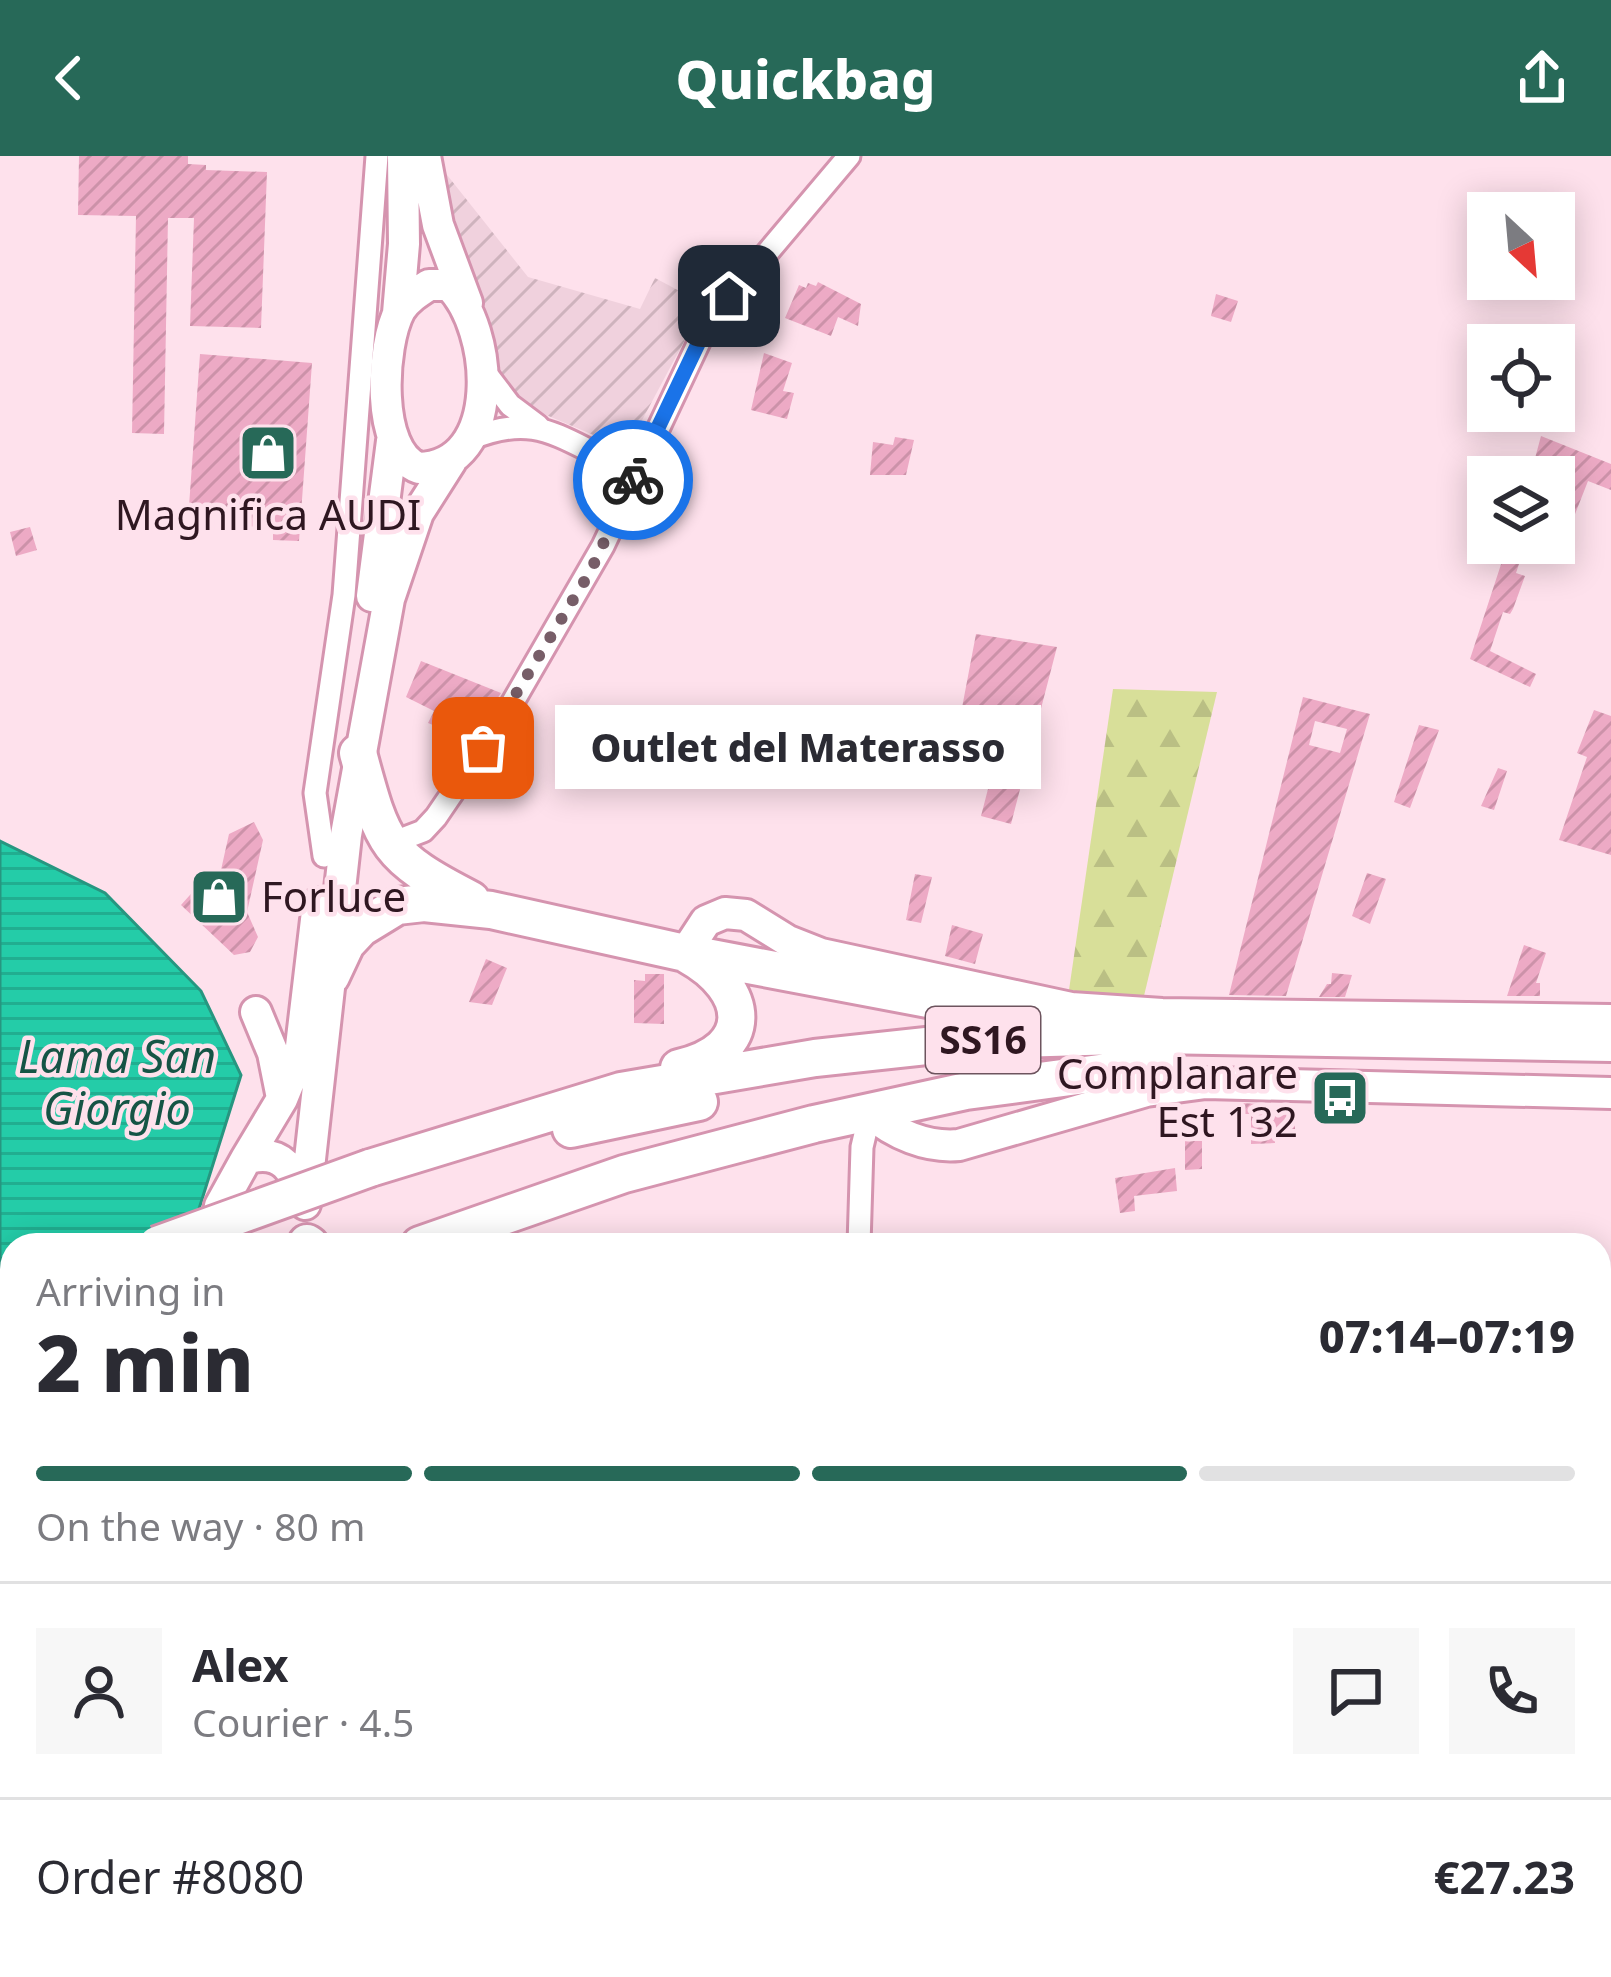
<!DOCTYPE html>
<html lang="en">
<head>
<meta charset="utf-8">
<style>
  body { margin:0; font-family:"Noto Sans",sans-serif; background:#f7f7f7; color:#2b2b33; height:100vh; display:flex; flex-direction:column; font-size:45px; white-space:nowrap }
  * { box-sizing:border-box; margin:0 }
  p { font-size:39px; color:#7c7c81 }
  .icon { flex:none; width:66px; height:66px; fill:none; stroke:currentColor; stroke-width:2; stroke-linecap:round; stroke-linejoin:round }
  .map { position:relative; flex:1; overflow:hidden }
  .panel { position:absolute; left:0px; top:1077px; width:1611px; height:744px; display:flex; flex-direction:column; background:#fff; border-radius:36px 36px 0 0; box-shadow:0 6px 30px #0003 }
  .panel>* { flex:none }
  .needle { width:78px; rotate:154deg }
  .fabs { position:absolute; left:1467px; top:36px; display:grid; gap:24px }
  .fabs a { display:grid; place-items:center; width:108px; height:108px; border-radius:0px; background:#fff; box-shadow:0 6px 30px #0003; font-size:60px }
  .pin { position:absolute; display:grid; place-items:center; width:102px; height:102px; color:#fff; margin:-51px; border-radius:24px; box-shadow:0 6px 18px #0006 }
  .courier { position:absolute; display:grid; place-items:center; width:120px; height:120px; margin:-60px; border:9px solid #1a73e8; border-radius:50%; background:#fff; color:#222; box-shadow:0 3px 15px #0007 }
  .bubble { position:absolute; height:84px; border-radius:0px; background:#fff; box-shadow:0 6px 30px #0003; font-size:39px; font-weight:800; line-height:84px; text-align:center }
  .overview em { font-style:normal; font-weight:800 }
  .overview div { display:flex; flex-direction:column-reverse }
  .overview { display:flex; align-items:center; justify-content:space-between; height:204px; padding:0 36px }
  h1 { font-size:78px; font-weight:800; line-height:90px }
  .bar { display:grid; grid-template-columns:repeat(4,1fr); gap:18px 12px; align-content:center; height:144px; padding:0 36px }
  .bar i { height:15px; border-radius:9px; background:#e1e1e2 }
  .bar .on { background:#276958 }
  .bar p { grid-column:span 4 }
  .line { display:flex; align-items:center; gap:30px; padding:0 36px; border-top:3px solid #e1e1e2 }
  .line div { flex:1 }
  .round { display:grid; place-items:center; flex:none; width:126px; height:126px; border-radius:0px; background:#f7f7f7 }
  header { display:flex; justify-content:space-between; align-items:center; height:156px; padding:0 36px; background:#276958; color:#fff; font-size:54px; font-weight:800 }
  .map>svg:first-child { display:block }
  .industrial { fill:url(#industrial-furrows) }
  .forest { fill:url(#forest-firs) }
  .water { fill:url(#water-rules); stroke:#279680; stroke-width:3 }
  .building { fill:url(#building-hatch); fill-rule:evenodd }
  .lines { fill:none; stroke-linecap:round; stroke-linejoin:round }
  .street-casing { stroke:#d594af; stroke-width:27 }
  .secondary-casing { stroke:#d594af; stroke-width:36 }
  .highway-casing { stroke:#d594af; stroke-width:42 }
  .street { stroke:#fff; stroke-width:21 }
  .secondary { stroke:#fff; stroke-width:30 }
  .highway { stroke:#fff; stroke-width:36 }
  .rail-casing { stroke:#866c76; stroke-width:9 }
  .rail { stroke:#fee1ec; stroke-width:4.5; stroke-dasharray:14; stroke-linecap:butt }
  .highway-bridge-casing { stroke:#d594af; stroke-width:42; stroke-linecap:butt }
  .highway-bridge { stroke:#fff; stroke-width:36 }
  .done { stroke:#775e68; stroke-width:12; stroke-dasharray:0 21.6 }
  .route { stroke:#1a73e8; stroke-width:15 }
  .labels { text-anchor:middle; stroke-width:9; stroke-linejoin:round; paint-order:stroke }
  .shield { fill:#fee1ec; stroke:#6d545e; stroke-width:3 }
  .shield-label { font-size:39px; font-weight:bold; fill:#2f1721 }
  .poi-label { font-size:42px; fill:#2f1721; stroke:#fee1ec }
  .water-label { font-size:45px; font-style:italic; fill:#155445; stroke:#fee1ec }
</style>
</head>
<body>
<header><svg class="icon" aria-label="back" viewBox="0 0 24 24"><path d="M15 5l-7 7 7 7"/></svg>Quickbag<svg class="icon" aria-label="share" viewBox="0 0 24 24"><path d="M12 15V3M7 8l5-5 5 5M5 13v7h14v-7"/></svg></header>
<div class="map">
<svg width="1611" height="1821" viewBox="0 0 1611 1821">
  <defs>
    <pattern id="industrial-furrows" width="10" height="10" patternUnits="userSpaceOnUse" patternTransform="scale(3)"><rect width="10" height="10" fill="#f0d1dd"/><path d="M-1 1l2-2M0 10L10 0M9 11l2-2" fill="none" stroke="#ceb3bd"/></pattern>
    <pattern id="forest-firs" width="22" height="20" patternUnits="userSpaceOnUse" patternTransform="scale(3)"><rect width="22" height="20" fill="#d8df99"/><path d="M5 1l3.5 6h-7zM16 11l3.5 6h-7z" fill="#babf84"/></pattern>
    <pattern id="water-rules" width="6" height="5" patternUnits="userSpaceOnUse" patternTransform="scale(3)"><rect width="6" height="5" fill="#24cca8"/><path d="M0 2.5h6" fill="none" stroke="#21ae90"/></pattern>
    <pattern id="building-hatch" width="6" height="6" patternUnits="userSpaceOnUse" patternTransform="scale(3)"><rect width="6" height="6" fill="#edaac5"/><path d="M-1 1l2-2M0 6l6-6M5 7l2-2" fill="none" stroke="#cc92a9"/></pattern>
  </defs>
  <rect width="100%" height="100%" fill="#fee1ec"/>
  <!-- industrial -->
  <path class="industrial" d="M 436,5 L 528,121 L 640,153 L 655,122 L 704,148 L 632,283 L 617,289 L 532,253 L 514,239 L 499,218 L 484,158 L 468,127 Z"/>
  <!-- forest -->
  <path class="forest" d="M 1113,533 L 1217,536 L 1143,844 L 1069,834 Z"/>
  <!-- water -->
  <path class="water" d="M 0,685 L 105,737 L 201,835 L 241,919 L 198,1056 L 197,1089 L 12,1089 L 12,1597 L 0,1639 Z"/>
  <!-- building -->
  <path class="building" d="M 79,0 L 188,0 L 188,8 L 206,9 L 206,14 L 267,16 L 261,172 L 190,170 L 194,62 L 168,62 L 164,278 L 132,277 L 136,60 L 78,59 Z
    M 818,126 L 861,148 L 858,170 L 838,161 L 831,180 L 785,162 L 799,129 L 806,132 L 808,127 L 816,130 Z
    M 1216,138 L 1238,145 L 1231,166 L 1211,160 Z
    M 764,197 L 792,207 L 783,235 L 794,237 L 787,263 L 751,254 Z
    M 200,198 L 312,207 L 299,385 L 273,384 L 273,372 L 232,369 L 233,353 L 189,350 Z
    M 1541,280 L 1611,308 L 1611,334 L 1588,325 L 1557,404 L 1554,321 L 1530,321 Z
    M 895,281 L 914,284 L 906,319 L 870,319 L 873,286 L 893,289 Z
    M 30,371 L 37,394 L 16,400 L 10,376 Z
    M 1508,387 L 1526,387 L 1516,417 L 1525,420 L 1513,453 L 1510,458 L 1503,456 L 1490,495 L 1536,518 L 1530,531 L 1470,503 Z
    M 976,478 L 1057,491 L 1011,668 L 981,660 L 995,606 L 969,601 L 966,618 L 950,615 Z
    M 421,505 L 501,537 L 457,604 L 441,597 L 453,577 L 428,567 L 434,555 L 406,541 Z
    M 1303,541 L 1370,558 L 1286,840 L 1229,839 ZM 1315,565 L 1347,573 L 1340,597 L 1309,589 Z
    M 1594,554 L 1611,560 L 1611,699 L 1559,684 L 1587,601 L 1577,597 Z
    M 1419,569 L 1439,574 L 1410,652 L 1394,646 Z
    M 1498,612 L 1507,615 L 1494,654 L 1481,650 Z
    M 254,666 L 263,684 L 247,756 L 258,781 L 250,796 L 234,799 L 181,749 L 206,721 L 217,732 L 229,678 Z
    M 1367,717 L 1386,723 L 1370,768 L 1352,760 Z
    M 915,718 L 932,721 L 921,767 L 906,764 Z
    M 952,769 L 983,778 L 975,808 L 945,800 Z
    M 1524,789 L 1546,797 L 1536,827 L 1540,827 L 1540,840 L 1507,840 Z
    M 486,803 L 507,812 L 492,849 L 469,846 Z
    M 1332,817 L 1352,819 L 1345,841 L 1319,841 L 1327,828 L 1331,828 Z
    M 645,818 L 664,818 L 664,868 L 634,867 L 634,824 L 645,825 Z
    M 1241,947 L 1260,948 L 1260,958 L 1295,956 L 1295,977 L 1275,977 L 1275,987 L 1251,988 L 1251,958 L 1241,958 Z
    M 1185,985 L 1202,985 L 1202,1013 L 1185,1014 Z
    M 1175,1012 L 1177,1035 L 1134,1040 L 1135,1055 L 1120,1057 L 1115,1022 Z"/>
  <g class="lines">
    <defs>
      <path id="street" d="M 485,216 L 510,249 L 538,270
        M 470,283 C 533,257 555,279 611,305 L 649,293
        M 389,688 L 423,675 L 436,661 L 506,558 L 603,390 L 708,167 L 849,0
        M 324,700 L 315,637 L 344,439 L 377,0
        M 859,1089 L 862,991 L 870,957
        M 822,1809 L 825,1821
        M 846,1809 L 850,1821"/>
      <path id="secondary" d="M 425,0 L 438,69 L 467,147
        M 429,129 L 449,129 C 494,173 503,310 419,312 C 375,296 381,189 400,154 C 407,143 418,136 429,129 Z
        M 398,157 L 404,88 L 403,0
        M 372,440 L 392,285
        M 685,797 L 706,765 L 725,757 L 746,759 L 788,785 L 821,798 L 1071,852 L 1162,858 L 1611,864
        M 256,856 L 273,897 L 282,942
        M 870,957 C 894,978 927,992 959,989 L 1146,935 L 1206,927 L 1611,937
        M 246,1003 L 282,943 L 300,899 L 318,747
        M 305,1048 L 346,679 L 389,443 L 418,357 L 451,305
        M 213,1089 L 220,1050 L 246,1003 C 282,991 295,1015 305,1046
        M 0,1731 L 12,1676"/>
      <path id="highway" d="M 358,597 C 383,689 385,700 471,744
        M 331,820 L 346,788 L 361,772 L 397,750 L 424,747 L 491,754 L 685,797 L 1044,865
        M 679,912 C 757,894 751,834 688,799
        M 571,973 L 699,946
        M 370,1012 L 621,935 L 815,902 L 982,884 L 1154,879 L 1611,887
        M 307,1087 L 310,1089
        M 420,1089 L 624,1018 L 814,968 L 966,935 L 1107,916 L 1158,904
        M 0,1146 L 12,1141"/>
    </defs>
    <!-- street casing -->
    <use href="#street" class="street-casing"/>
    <!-- secondary casing -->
    <use href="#secondary" class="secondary-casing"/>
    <!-- highway casing -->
    <use href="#highway" class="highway-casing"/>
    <!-- street -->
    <use href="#street" class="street"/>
    <!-- secondary -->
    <use href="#secondary" class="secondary"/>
    <!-- highway -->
    <use href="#highway" class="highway"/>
    <defs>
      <path id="rail" d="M 0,1719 L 12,1721
        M 0,1745 L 12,1747
        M 346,1809 L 412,1821
        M 455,1809 L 514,1821"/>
    </defs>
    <!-- rail casing -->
    <use href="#rail" class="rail-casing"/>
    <!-- rail -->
    <use href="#rail" class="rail"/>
    <defs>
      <path id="highway-bridge" d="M 157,1089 L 370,1012"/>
    </defs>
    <!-- highway-bridge casing -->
    <use href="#highway-bridge" class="highway-bridge-casing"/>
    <!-- highway-bridge -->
    <use href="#highway-bridge" class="highway-bridge"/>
  </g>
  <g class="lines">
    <!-- done -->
    <path class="done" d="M 483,592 L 590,416 L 633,324"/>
    <!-- route -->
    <path class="route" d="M 633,324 L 708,167 L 729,140"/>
  </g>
  <!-- icons -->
  <defs>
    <symbol id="shop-square" viewBox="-11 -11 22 22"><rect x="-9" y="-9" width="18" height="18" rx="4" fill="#276958" stroke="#fee1ec"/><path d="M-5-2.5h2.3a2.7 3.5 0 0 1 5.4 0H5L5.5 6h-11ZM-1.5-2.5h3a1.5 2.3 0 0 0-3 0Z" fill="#fff"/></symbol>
    <symbol id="bus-square" viewBox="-11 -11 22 22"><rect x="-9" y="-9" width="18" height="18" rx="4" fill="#276958" stroke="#fee1ec"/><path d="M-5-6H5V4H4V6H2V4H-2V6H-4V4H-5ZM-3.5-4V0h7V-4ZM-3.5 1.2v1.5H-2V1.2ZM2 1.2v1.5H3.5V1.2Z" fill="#fff"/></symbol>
  </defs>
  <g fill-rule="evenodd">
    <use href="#shop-square" x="235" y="264" width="66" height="66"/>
    <use href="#shop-square" x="186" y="708" width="66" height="66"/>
    <use href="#bus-square" x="1307" y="909" width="66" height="66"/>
  </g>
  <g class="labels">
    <!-- shield labels -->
    <rect class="shield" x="926" y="851" width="114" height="66" rx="9"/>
    <g class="shield-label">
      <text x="983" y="898">SS16</text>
    </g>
    <!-- poi labels -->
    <g class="poi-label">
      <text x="268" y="374">Magnifica AUDI</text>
      <text x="261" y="756" text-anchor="start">Forluce</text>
      <text x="1298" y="933" text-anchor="end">Complanare<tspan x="1298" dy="48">Est 132</tspan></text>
    </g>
    <!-- water labels -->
    <g class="water-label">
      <text x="117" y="917">Lama San<tspan x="117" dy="52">Giorgio</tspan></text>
    </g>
  </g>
</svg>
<div class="fabs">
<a><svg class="needle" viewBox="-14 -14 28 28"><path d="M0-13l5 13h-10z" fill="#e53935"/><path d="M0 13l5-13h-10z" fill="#7c7c81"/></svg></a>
<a><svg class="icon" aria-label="locate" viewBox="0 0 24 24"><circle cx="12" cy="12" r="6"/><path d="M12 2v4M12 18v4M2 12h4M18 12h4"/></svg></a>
<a><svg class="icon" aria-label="layers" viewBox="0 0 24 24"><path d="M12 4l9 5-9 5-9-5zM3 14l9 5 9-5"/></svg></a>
</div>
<div class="pin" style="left:483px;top:592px;background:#ea580c"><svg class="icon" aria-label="bag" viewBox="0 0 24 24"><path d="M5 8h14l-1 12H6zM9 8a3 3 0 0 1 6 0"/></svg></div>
<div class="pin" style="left:729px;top:140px;background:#1f2937"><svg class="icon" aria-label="home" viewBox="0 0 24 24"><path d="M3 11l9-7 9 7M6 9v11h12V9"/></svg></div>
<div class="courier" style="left:633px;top:324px"><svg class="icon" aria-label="bike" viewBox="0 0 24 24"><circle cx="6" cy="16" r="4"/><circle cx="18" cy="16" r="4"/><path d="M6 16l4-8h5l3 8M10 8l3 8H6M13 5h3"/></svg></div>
<div class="bubble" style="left:555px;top:549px;width:486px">Outlet del Materasso</div>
<section class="panel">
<div class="overview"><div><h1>2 min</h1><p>Arriving in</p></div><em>07:14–07:19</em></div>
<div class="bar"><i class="on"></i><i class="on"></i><i class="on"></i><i></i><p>On the way · 80 m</p></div>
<div class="line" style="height:216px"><a class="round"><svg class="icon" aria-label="person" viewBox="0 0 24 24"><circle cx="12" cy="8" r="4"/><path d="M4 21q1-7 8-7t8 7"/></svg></a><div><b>Alex</b><p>Courier · 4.5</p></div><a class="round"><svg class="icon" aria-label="chat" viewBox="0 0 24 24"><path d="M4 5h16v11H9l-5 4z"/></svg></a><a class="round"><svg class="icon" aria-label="phone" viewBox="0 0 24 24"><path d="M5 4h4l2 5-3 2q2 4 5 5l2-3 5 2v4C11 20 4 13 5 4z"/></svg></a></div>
<div class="line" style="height:156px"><div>Order #8080</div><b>€27.23</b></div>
</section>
</div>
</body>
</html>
